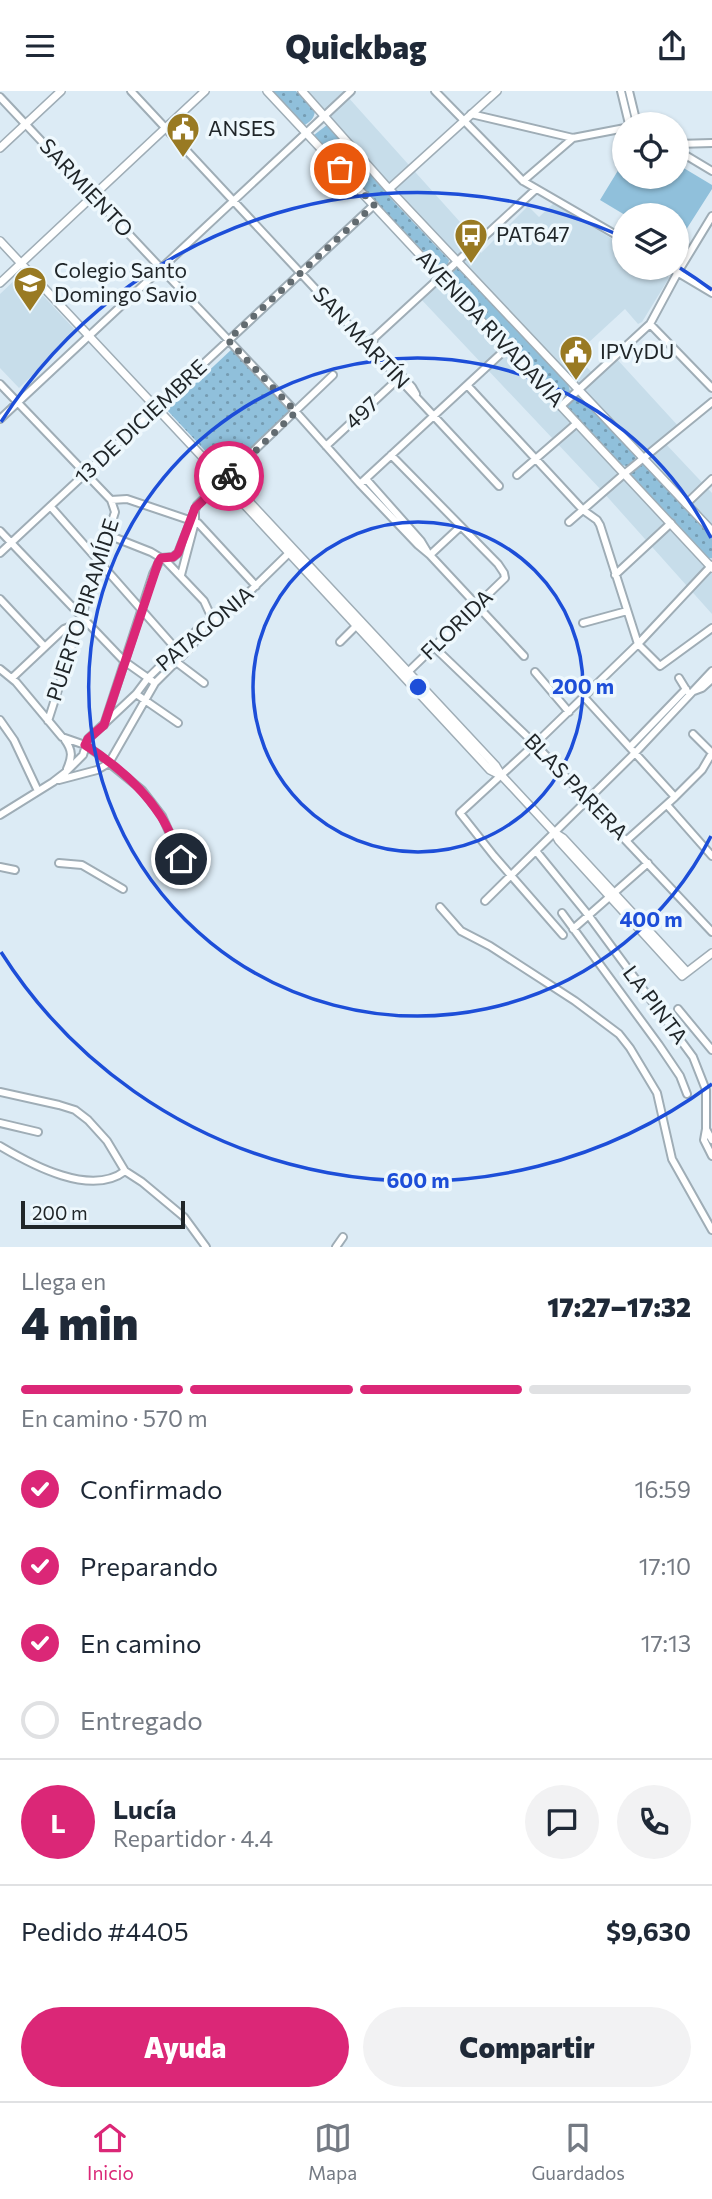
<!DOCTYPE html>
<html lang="es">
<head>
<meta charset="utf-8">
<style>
  body { margin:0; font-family:Commissioner,sans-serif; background:#f2f2f3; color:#1f2937; height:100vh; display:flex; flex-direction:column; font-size:26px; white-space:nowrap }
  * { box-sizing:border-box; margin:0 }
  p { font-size:23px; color:#747a83 }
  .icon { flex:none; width:38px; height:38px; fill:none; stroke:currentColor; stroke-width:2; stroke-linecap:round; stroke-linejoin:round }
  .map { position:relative; height:1156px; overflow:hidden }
  .panel { display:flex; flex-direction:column; background:#fff; flex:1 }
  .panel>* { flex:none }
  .fabs { position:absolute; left:612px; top:21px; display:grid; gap:14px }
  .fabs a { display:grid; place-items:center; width:77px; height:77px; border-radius:50%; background:#fff; box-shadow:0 2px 5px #0004; font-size:35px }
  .scale { position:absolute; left:21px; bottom:18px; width:164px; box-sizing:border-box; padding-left:7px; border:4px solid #202629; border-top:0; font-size:19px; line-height:24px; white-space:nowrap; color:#202629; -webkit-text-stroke:5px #eef8fd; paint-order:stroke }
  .pin { position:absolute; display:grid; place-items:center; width:60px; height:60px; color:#fff; margin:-30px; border:4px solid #fff; border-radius:50%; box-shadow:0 2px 7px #0007 }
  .courier { position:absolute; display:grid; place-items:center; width:70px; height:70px; margin:-35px; border:5px solid #db2777; border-radius:50%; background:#fff; color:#222; box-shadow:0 2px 9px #0007 }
  .overview em { font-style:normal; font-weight:800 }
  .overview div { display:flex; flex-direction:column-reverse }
  .overview { display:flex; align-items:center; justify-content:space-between; height:119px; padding:0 21px }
  h1 { font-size:46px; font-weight:800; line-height:52px }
  .bar { display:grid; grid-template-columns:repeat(4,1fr); gap:10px 7px; align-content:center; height:84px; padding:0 21px }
  .bar i { height:9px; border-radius:5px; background:#e0e1e3 }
  .bar .on { background:#db2777 }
  .bar p { grid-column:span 4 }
  .line { display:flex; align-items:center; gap:18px; padding:0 21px; border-top:2px solid #e0e1e3 }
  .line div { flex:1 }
  .round { display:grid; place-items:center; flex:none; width:74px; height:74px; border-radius:37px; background:#f2f2f3 }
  ol { padding:0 21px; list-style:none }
  li { display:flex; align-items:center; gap:21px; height:77px }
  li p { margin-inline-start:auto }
  li .icon { padding:7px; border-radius:50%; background:#db2777; color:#fff; stroke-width:4 }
  li:last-child { color:#747a83 }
  li i { width:38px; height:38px; border:4px solid #e0e1e3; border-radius:50% }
  .primary-button { display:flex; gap:14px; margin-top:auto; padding:14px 21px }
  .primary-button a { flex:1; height:80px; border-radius:42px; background:#db2777; color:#fff; font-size:28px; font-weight:800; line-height:80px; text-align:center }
  .primary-button a+a { background:#f2f2f3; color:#1f2937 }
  header { display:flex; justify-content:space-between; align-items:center; height:91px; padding:0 21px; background:#fff; font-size:32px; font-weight:800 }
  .dock { display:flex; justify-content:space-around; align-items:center; height:98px; border-top:2px solid #e0e1e3; background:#fff; font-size:19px; color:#747a83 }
  .dock a { display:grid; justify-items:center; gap:4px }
  .dock .on { color:#db2777 }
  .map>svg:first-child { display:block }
  .built { fill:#c7ddea }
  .grass { fill:#90c0db }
  .park { fill:url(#park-dots) }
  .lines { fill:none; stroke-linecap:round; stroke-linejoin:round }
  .minor-casing { stroke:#9fadb6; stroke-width:10 }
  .major-casing { stroke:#9fadb6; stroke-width:10 }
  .minor { stroke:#fff; stroke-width:6 }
  .major { stroke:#fff; stroke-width:7 }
  .done { stroke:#626b70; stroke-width:7; stroke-dasharray:0 12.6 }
  .route { stroke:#db2777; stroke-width:9 }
  .ring { fill:none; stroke:#1d4ed8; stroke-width:3.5 }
  .labels { text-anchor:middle; stroke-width:7; stroke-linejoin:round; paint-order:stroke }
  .poi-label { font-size:21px; fill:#202629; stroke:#eef8fd; text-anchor:start }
  .street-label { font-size:21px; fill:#202629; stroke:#eef8fd }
  .centre { fill:#1d4ed8; stroke:#eef8fd; stroke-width:3.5 }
  .ring-label { font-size:21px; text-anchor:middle; font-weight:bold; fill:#1d4ed8; stroke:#eef8fd; stroke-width:7; stroke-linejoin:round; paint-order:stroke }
</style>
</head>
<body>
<header><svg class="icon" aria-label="menu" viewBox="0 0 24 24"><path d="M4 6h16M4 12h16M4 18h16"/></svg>Quickbag<svg class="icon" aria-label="share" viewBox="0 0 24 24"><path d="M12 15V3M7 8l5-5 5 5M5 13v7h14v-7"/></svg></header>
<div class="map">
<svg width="712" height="1156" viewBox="0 0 712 1156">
  <defs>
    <pattern id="park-dots" width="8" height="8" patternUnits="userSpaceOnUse" patternTransform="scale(1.75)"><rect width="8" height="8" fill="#90c0db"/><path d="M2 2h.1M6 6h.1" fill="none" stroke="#759cb2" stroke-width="1.8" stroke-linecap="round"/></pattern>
  </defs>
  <rect width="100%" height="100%" fill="#dcebf5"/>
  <!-- built -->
  <path class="built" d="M 302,0 L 351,0 L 347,5 L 478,151 L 481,162 L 528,115 L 539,126 L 554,112 L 625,156 L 625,177 L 658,177 L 667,183 L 669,187 L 642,231 L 638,233 L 625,218 L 587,253 L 584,252 L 576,260 L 574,258 L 572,260 L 595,285 L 615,266 L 680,337 L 664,351 L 712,402 L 712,523 L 603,401 L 419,206 L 457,169 Z
    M 22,182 L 77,241 L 19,297 L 0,277 L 0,203 Z"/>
  <!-- grass -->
  <path class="grass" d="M 625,68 L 625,86 L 677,86 L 677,73 L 712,94 L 712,98 L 677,153 L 677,124 L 625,124 L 600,109 Z"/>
  <!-- park -->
  <path class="park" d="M 270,0 L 296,0 L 315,20 C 314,28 310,31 303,35 Z
    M 327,34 L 395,112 L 449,169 L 448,174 L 442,180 L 317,50 L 314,44 Z
    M 457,177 L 460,177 L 568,292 L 570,301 L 564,306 L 558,306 L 450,192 L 448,186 Z
    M 232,258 L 290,320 L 225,381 L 167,319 Z
    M 579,304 L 636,364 L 635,368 L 627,375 L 621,374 L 568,317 L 568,311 Z
    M 642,372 L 712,446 L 712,467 L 709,467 L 630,384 L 630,381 L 639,373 Z"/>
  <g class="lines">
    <defs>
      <path id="minor" d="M 131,0 L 499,395
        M 435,0 L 523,90 L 625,149
        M 621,0 L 629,33
        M 629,0 L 637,33
        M 0,6 L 296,321 L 360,393 L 418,454 L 430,464 L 524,565
        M 471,23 L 573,47 L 625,37
        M 677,53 L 712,52
        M 677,59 L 712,80
        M 523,90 L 573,47
        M 670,177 L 712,202
        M 650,233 L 712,297
        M 0,293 L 111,409 L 115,421 L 48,630
        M 467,294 L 583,419 L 597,429 L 600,434 L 638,553 L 660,575 L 712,537
        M 416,303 L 412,296 L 374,254 L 373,248 L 536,98
        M 561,315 L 650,233 L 678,181 L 712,125
        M 0,328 L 351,0
        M 326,355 L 398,288
        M 391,364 L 498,473 L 504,482 L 505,487 L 409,580
        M 517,384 L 577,332
        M 366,388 L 421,450 L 427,460
        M 360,393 L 507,257
        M 111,409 L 127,408 L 198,432 L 256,495
        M 686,413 L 712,388
        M 51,416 L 177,559
        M 569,431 L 624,383 L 712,311
        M 0,440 L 124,570 L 155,592
        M 0,462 L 374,114
        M 430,464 L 460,436
        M 181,484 L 195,431 L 195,418
        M 615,484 L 671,432
        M 0,508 L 45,556
        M 583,532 L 627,520
        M 340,551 L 357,534
        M 434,556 L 535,653 L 712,841
        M 175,570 L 204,592
        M 0,578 L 16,591 L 62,646 L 85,654 L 98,663 L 142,699 L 162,725 L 181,768
        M 535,581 L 569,621
        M 12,587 L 64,538 L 69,536 L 77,537
        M 679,587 L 687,600
        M 694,600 L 702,597 L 712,588
        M 136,603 L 178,632
        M 584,606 L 675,706
        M 0,629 L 14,649 L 38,700
        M 104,634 L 153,483 L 161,467 L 173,466 L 178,462 L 197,414 L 333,284
        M 65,649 C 73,660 72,666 67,678
        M 630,656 L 686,598
        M 59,689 L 97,679 L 109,672 L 155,592 L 192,555 L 210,527 L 210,523 L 204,510 L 166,470 L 151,461 L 108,444
        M 667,714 L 712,765
        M 0,724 L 53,691 L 66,681 L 83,664 L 88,648 L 136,603 L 148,587 L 196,540 L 225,523 L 237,513 L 289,462
        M 627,749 L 675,706 L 702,679 L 712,662 L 693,643
        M 536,760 L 589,825 L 693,966 L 706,999 L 706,1038 L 712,1049
        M 59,772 L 82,774 L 123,798
        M 0,776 L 15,779
        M 485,810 L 635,662 L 712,580
        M 440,816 L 461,840 L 490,855 L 575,910 L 619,943 L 630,957 L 657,1002 L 672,1068 L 712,1139
        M 562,822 L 659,954 L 680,985 L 687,1003
        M 573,838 L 648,772
        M 563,844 L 494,765 L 460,722 L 535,653 L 638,553 L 712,474
        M 678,918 L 712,959
        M 0,1001 L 59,1014 L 75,1019 L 88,1029 L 107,1050 L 125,1080 L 142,1091 L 184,1126 L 206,1156
        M 0,1032 L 38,1041
        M 706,1038 L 704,1049 L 712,1065
        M 0,1055 C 32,1074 91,1106 125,1080
        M 336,1156 L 343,1146"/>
      <path id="major" d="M 267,0 L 712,477
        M 302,0 L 389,98 L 712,440
        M 0,57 L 61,0
        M 389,98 L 497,0
        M 0,150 L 224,389 L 241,410 L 490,679 L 502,685
        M 0,192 L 205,0
        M 233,396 L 244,405 L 496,675 L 502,685 L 554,741 L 559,750 L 682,885 L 712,862
        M 555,742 L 563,747 L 687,881"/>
    </defs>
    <!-- minor casing -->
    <use href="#minor" class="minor-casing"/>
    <!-- major casing -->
    <use href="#major" class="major-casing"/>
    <!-- minor -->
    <use href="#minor" class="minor"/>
    <!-- major -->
    <use href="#major" class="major"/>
  </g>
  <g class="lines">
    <!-- done -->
    <path class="done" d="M 229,385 L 296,321 L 228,249 L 374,114 L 340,78"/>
    <!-- route -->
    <path class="route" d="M 181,768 C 175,754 169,737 160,724 C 141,695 115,673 85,654 L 88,648 L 104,634 L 158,472 L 161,467 L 173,466 L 178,462 L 195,417 L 229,385"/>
  </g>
  <!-- distance rings -->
  <g class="ring">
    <circle cx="418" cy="596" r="165"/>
    <path d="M711 745A329 329 0 1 1 711 447"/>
    <path d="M712 993A494 494 0 0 1 1 861M1 331A494 494 0 0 1 623 146M680 177A494 494 0 0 1 712 199"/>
  </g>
  <!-- icons -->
  <defs>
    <symbol id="civic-pin" viewBox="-11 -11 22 30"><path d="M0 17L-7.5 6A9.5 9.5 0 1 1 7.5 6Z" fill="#997a23" stroke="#eef8fd"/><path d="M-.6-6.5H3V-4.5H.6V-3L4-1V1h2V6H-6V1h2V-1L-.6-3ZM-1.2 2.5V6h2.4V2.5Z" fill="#fff"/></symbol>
    <symbol id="bus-pin" viewBox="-11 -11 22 30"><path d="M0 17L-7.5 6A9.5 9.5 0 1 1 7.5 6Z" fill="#997a23" stroke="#eef8fd"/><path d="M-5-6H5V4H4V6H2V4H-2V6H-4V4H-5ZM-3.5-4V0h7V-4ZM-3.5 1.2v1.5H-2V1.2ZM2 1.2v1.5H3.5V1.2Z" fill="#fff"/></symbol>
    <symbol id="school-pin" viewBox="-11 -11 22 30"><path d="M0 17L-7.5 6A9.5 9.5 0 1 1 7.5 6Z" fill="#997a23" stroke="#eef8fd"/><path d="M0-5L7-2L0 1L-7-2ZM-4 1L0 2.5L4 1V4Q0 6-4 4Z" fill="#fff"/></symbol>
  </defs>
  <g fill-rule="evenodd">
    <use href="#civic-pin" x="164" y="19" width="38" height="52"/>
    <use href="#bus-pin" x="452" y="125" width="38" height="52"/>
    <use href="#school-pin" x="11" y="173" width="38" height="52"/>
    <use href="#civic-pin" x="557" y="242" width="38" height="52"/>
  </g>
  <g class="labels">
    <!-- poi labels -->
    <g class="poi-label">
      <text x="208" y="45">ANSES</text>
      <text x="496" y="151">PAT647</text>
      <text x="54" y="187">Colegio Santo<tspan x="54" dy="24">Domingo Savio</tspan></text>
      <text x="600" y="268">IPVyDU</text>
    </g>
    <!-- street labels -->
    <g class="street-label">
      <text transform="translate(86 97) rotate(47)" y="7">SARMIENTO</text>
      <text transform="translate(490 238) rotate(47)" y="7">AVENIDA RIVADAVIA</text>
      <text transform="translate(361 247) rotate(47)" y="7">SAN MARTÍN</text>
      <text transform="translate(362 322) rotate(-43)" y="7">497</text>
      <text transform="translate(141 331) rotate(-43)" y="7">13 DE DICIEMBRE</text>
      <text transform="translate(83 519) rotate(-72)" y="7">PUERTO PIRAMÍDE</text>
      <text transform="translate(457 534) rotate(-44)" y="7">FLORIDA</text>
      <text transform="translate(205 538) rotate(-40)" y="7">PATAGONIA</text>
      <text transform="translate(576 696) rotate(46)" y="7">BLAS PARERA</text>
      <text transform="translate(655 914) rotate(53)" y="7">LA PINTA</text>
    </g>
  </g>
  <circle cx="418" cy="596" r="10" class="centre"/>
  <g class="ring-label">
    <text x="583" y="603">200 m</text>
    <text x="651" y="836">400 m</text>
    <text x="418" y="1097">600 m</text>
  </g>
</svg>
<div class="fabs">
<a><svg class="icon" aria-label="locate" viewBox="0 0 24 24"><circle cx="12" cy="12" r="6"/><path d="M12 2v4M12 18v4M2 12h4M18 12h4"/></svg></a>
<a><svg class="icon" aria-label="layers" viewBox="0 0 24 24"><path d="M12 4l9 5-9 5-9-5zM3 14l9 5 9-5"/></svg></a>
</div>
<div class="scale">200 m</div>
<div class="pin" style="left:340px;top:78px;background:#ea580c"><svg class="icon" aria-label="bag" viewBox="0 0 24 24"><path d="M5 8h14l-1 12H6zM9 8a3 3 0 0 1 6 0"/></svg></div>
<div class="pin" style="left:181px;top:768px;background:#1f2937"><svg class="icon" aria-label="home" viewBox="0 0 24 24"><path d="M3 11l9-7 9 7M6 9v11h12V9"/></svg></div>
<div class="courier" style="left:229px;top:385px"><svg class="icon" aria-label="bike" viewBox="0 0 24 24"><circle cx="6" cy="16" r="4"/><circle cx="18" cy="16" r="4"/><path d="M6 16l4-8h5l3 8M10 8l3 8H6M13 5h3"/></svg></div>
</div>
<section class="panel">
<div class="overview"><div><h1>4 min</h1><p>Llega en</p></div><em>17:27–17:32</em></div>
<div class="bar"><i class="on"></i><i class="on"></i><i class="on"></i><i></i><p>En camino · 570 m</p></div>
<ol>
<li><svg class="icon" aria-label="check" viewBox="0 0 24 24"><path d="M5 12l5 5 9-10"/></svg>Confirmado<p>16:59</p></li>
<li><svg class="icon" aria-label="check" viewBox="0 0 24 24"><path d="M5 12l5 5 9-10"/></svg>Preparando<p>17:10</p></li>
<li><svg class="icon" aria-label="check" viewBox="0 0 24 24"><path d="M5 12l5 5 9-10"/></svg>En camino<p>17:13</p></li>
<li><i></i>Entregado</li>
</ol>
<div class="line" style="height:126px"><b class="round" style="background:#db2777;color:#fff">L</b><div><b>Lucía</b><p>Repartidor · 4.4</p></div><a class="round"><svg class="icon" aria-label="chat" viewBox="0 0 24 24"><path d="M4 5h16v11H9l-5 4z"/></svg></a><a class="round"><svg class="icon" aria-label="phone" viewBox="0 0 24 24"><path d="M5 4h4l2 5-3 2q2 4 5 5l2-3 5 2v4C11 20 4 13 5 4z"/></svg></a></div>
<div class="line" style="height:91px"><div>Pedido #4405</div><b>$9,630</b></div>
<div class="primary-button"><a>Ayuda</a><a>Compartir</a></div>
</section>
<nav class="dock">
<a class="on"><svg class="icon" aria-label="home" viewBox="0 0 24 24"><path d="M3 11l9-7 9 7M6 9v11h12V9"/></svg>Inicio</a>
<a><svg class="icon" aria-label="map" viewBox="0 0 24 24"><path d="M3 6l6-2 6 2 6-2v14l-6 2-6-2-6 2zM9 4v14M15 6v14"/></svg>Mapa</a>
<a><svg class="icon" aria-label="saved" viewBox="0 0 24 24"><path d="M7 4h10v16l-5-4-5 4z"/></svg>Guardados</a>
</nav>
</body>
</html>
